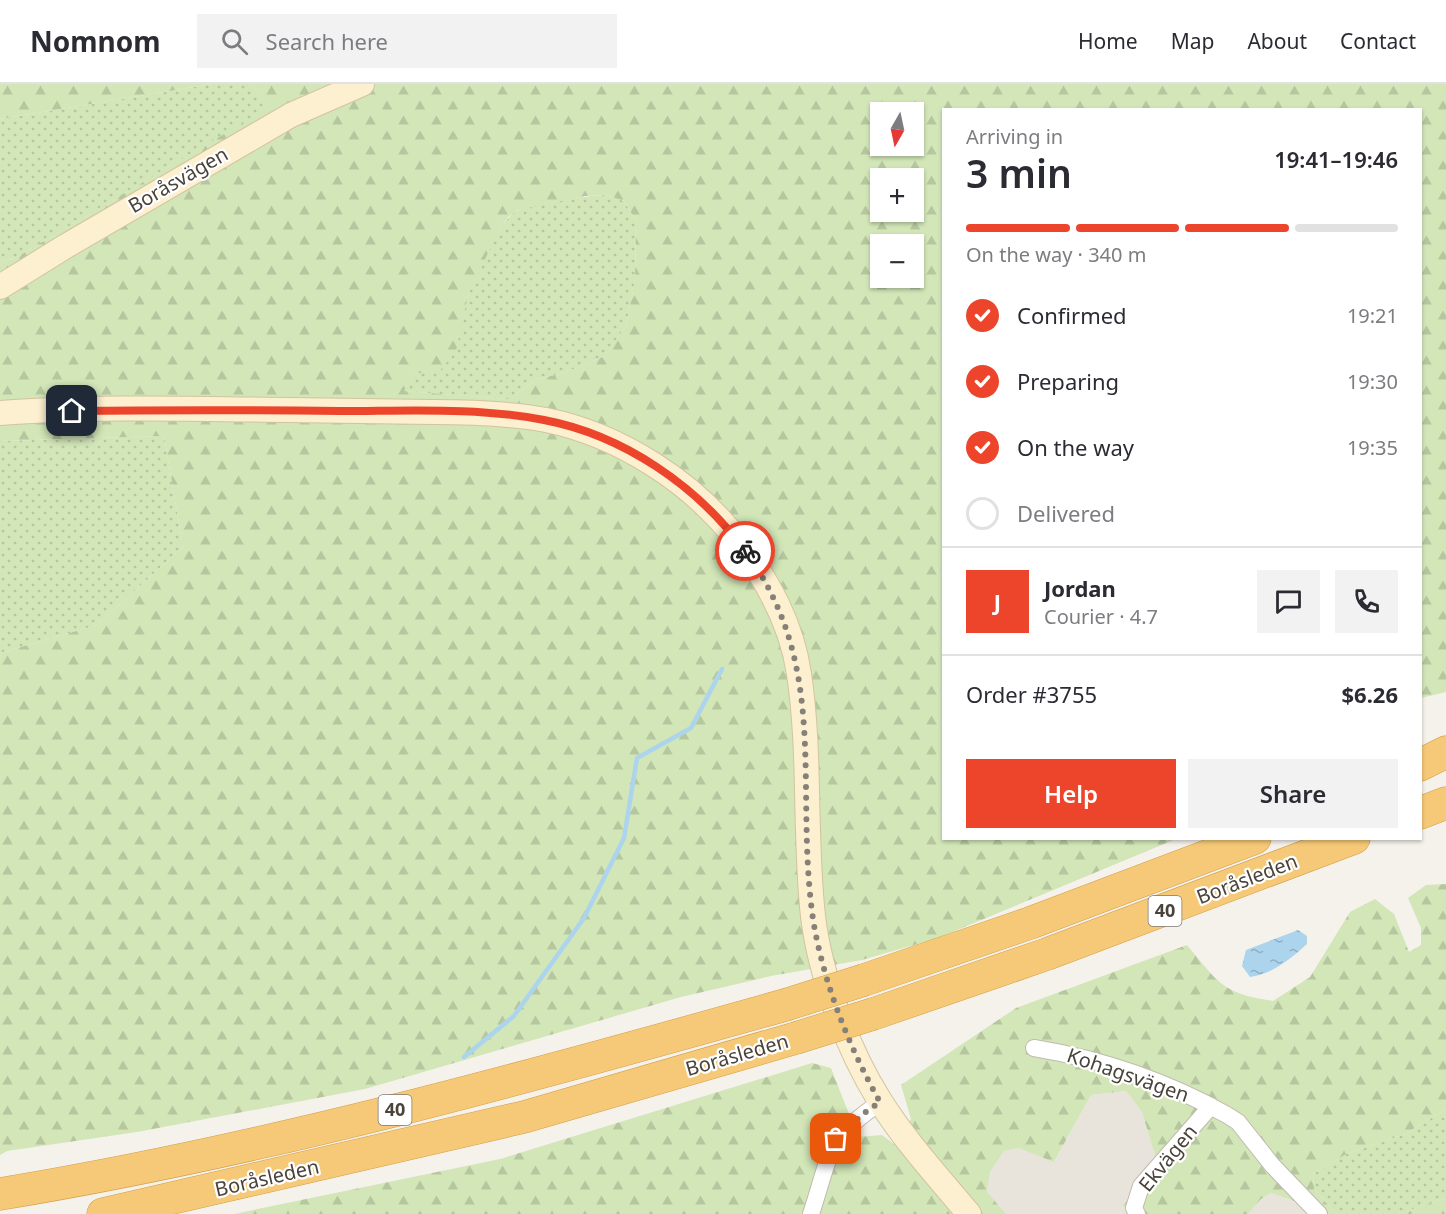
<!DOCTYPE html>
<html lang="en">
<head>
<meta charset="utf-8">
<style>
  body { margin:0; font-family:"Noto Sans",sans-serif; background:#f2f2f3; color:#2b2b33; height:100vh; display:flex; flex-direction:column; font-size:22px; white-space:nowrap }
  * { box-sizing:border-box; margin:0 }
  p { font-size:20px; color:#7c7c81 }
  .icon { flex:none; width:33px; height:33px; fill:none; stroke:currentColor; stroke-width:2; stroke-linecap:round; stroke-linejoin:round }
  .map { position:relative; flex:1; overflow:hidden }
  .side { position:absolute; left:942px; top:24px; width:480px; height:732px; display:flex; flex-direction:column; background:#fff; border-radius:0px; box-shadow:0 2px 4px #0004 }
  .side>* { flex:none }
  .needle { width:39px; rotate:189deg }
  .tools { position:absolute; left:870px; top:18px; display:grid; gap:12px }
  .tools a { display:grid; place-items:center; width:54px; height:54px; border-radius:0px; background:#fff; box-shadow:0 2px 4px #0004; font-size:30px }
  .pin { position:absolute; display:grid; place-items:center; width:51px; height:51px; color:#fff; margin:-26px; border-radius:12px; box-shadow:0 3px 9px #0006 }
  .courier { position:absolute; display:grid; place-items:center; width:60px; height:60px; margin:-30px; border:4px solid #ed452b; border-radius:50%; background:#fff; color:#222; box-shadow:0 2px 8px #0007 }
  .headline em { font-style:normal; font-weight:600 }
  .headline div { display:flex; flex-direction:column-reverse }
  .headline { display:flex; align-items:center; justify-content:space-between; height:102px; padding:0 24px }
  h1 { font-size:39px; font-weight:600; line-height:45px }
  .bar { display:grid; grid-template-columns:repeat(4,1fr); gap:9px 6px; align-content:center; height:72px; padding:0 24px }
  .bar i { height:8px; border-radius:4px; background:#e1e1e2 }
  .bar .active { background:#ed452b }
  .bar p { grid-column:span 4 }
  .line { display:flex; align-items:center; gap:15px; padding:0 24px; border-top:2px solid #e1e1e2 }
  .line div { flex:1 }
  .round { display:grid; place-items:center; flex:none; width:63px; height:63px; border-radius:0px; background:#f2f2f3 }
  ol { padding:0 24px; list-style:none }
  li { display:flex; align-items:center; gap:18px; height:66px }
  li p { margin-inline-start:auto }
  li .icon { padding:6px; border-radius:50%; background:#ed452b; color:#fff; stroke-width:4 }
  li:last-child { color:#7c7c81 }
  li i { width:33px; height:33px; border:3px solid #e1e1e2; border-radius:50% }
  .button { display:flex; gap:12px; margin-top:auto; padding:12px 24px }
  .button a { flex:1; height:69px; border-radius:0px; background:#ed452b; color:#fff; font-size:24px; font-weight:600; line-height:69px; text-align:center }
  .button a+a { background:#f2f2f3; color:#2b2b33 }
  header { display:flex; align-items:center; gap:36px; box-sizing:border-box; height:84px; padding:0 30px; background:#fff; border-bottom:2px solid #e1e1e2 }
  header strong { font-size:28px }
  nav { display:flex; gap:33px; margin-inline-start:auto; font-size:21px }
  .search { width:420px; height:54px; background:#f2f2f3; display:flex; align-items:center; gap:15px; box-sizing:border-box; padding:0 21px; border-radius:0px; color:#7c7c81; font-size:22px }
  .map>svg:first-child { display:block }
  .residential { fill:#e9e4db }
  .grass { fill:url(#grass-dots) }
  .forest { fill:url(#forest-firs); fill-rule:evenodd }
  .water { fill:url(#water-ripples) }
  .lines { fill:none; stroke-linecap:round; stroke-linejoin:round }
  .stream { stroke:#add4ed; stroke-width:4.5 }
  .street-casing { stroke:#c0baaf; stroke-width:18 }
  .secondary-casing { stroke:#d2c49f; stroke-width:26 }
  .highway-casing { stroke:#d59e47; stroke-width:33 }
  .street { stroke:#fff; stroke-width:16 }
  .secondary { stroke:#fcf0d0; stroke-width:24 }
  .highway { stroke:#f5c977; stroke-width:32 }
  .highway-bridge-casing { stroke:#d59e47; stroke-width:33; stroke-linecap:butt }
  .highway-bridge { stroke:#f5c977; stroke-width:32 }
  .done { stroke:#868078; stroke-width:6; stroke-dasharray:0 10.8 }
  .route { stroke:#ed452b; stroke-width:8 }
  .labels { text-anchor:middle; stroke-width:4.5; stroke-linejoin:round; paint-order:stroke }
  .shield { fill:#fff; stroke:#807b75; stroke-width:1.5 }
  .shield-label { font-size:18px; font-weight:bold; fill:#4a433a }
  .street-label { font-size:20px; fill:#4a433a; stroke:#fff }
</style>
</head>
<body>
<header>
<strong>Nomnom</strong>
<div class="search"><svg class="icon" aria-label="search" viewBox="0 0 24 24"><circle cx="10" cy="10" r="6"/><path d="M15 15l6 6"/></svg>Search here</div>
<nav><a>Home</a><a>Map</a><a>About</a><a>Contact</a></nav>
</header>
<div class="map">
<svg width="1446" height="1130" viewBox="0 0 1446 1130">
  <defs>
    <pattern id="grass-dots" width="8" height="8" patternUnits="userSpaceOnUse" patternTransform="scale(1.5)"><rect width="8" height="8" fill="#d2e6b8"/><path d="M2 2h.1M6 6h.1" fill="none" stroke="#b6c69f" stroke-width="1.8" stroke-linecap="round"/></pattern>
    <pattern id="forest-firs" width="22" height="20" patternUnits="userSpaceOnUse" patternTransform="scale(1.5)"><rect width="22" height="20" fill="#d2e6b8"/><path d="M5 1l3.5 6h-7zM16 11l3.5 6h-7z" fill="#b6c69f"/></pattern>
    <pattern id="water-ripples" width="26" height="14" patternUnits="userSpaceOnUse" patternTransform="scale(1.5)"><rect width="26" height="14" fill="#add4ed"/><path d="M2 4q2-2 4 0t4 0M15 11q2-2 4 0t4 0" fill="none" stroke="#8faec1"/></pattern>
  </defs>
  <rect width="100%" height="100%" fill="#f5f2ec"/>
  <!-- residential -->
  <path class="residential" d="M 1126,1007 L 1142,1028 L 1159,1085 L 1122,1122 L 1139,1130 L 1006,1130 L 987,1109 L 990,1088 L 1004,1067 L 1019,1064 L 1055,1077 L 1091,1011 Z
    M 1271,1109 L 1297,1118 L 1308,1130 L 1248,1130 L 1261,1115 Z"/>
  <!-- grass -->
  <path class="grass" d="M 212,0 L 249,0 L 272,22 L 17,173 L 0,179 L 0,35 Z
    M 606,111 L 624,117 L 636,137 L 635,196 L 626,242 L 605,272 L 564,289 L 537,295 L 509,315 L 403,307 L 416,289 L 455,267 C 459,249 462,230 468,212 C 474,191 497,140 515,128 C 531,118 587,112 606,111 Z
    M 164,352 L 183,463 L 97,541 L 0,569 L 0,357 Z
    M 1446,1025 L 1446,1114 L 1398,1130 L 1336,1130 L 1314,1105 L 1313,1090 L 1348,1069 L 1405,1050 Z"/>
  <!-- forest -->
  <path class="forest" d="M 0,0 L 212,0 L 0,35 Z
    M 249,0 L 1446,0 L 1446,608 L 1421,614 L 1420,26 L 944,26 L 944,754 L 1176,755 L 938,854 L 862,876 L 771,892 L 681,913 L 365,1005 L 137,1048 L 7,1067 L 0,1071 L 0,569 L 97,541 L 183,463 L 164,352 L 0,357 L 0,179 L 17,173 L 271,22 ZM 880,28 L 914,28 L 914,62 L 880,62 ZM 880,94 L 914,94 L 914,128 L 880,128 ZM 606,111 L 624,117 L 636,137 L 635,196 L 626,242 L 605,272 L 564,289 L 537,295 L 509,315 L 404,307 L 416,289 L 438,289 L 456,267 L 468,211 L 499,146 L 508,133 L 518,126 L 585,112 ZM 880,160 L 914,160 L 914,194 L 880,194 Z
    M 1446,800 L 1446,1025 L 1405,1050 L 1348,1069 L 1313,1090 L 1314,1105 L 1336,1130 L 1308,1130 L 1297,1118 L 1271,1109 L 1261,1115 L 1248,1130 L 1139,1130 L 1122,1122 L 1159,1085 L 1142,1028 L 1126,1007 L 1091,1011 L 1054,1078 L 1019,1064 L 1004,1067 L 990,1088 L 987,1108 L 1006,1130 L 234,1130 L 500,1075 L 812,979 L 831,984 L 858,1053 L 882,1051 L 894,1060 L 911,1035 L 901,1001 L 1016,924 L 1187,861 C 1219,899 1221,909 1273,917 L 1310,893 L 1350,828 L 1375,815 L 1394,830 L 1409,868 L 1421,861 L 1421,844 L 1408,814 L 1426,801 Z
    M 1446,1114 L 1446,1130 L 1398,1130 Z"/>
  <!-- water -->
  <path class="water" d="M 1298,846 L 1307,852 L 1307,860 C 1292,874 1271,891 1250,893 L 1242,882 L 1246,866 Z"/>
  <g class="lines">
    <!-- stream -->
    <path class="stream" d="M 464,973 L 514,932 L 584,834 L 624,754 L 637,674 L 691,644 L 722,585"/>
    <defs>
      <path id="street" d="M 1034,964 C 1101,975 1168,998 1227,1031 L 1238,1038 L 1272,1081 L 1319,1130
        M 811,1130 C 830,1073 826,1054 881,1018
        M 1137,1130 L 1134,1124 L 1141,1102 L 1211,1022"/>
      <path id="secondary" d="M 0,203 L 66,162 L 291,31 L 362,0
        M 0,329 C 95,322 193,325 288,326 C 336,327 384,327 432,328 C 470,328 508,329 546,336 C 620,351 695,399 740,460 C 769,499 792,541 799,590 C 811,670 804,752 813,832 C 820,892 848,966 880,1017 C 905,1057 939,1094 969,1130"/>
      <path id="highway" d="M 1420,681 L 1446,668
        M 1420,729 L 1446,719
        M 864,896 L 1030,839 L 1255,754
        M 873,930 L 1047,870 L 1354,754
        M 0,1110 C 266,1066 526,994 785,921
        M 103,1130 L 524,1033 L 796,954"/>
    </defs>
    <!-- street casing -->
    <use href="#street" class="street-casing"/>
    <!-- secondary casing -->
    <use href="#secondary" class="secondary-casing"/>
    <!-- highway casing -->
    <use href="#highway" class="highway-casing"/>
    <!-- street -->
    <use href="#street" class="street"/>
    <!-- secondary -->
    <use href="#secondary" class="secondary"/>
    <!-- highway -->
    <use href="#highway" class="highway"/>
    <defs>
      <path id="highway-bridge" d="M 785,921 L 864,896
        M 796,954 L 873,930"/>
    </defs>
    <!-- highway-bridge casing -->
    <use href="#highway-bridge" class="highway-bridge-casing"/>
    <!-- highway-bridge -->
    <use href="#highway-bridge" class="highway-bridge"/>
  </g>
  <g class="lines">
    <!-- done -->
    <path class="done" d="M 745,467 C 831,583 794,703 813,835 C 823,898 849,963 880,1018 L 863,1030 L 836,1055"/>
    <!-- route -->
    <path class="route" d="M 72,327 C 162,326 251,326 340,327 C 408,327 478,323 544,336 C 623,351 698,402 745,467"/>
  </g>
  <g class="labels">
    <!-- shield labels -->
    <g class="shield">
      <rect x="1148.5" y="812" width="33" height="30" rx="4.5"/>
      <rect x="378.5" y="1011" width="33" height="30" rx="4.5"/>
    </g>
    <g class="shield-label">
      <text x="1165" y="833">40</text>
      <text x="395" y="1032">40</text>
    </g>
    <!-- street labels -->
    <g class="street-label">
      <text transform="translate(178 96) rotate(-30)" y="7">Boråsvägen</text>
      <text transform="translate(1247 795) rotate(-21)" y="7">Boråsleden</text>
      <text transform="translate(737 971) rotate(-16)" y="7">Boråsleden</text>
      <text transform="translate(1128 991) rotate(19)" y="7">Kohagsvägen</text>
      <text transform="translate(1168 1074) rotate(-51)" y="7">Ekvägen</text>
      <text transform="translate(267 1094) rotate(-13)" y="7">Boråsleden</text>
    </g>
  </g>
</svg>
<div class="tools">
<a><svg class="needle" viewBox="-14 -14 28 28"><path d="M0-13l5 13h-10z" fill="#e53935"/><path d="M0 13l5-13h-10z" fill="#7c7c81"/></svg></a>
<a>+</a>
<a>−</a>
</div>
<div class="pin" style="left:836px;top:1055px;background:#ea580c"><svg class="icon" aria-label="bag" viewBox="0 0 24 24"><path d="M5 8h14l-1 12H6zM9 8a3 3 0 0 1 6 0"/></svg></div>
<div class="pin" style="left:72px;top:327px;background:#1f2937"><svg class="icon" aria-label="home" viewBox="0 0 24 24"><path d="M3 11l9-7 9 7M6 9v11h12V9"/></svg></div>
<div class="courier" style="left:745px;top:467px"><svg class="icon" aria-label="bike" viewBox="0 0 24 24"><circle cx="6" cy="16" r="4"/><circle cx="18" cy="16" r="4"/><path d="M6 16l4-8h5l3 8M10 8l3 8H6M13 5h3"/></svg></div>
<section class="side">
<div class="headline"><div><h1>3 min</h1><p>Arriving in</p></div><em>19:41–19:46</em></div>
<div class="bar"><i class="active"></i><i class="active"></i><i class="active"></i><i></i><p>On the way · 340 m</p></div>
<ol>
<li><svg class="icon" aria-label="check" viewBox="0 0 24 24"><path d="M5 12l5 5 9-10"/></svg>Confirmed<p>19:21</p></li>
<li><svg class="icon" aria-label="check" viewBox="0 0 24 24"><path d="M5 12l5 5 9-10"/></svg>Preparing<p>19:30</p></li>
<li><svg class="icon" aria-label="check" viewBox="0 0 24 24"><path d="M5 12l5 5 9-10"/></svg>On the way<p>19:35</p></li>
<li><i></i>Delivered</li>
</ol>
<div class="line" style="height:108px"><b class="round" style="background:#ed452b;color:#fff">J</b><div><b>Jordan</b><p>Courier · 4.7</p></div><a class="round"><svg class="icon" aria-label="chat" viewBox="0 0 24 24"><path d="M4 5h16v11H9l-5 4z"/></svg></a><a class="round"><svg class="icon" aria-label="phone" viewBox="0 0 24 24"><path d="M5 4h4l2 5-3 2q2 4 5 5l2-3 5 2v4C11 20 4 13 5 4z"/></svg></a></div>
<div class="line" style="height:78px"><div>Order #3755</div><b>$6.26</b></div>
<div class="button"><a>Help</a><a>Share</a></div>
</section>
</div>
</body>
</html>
